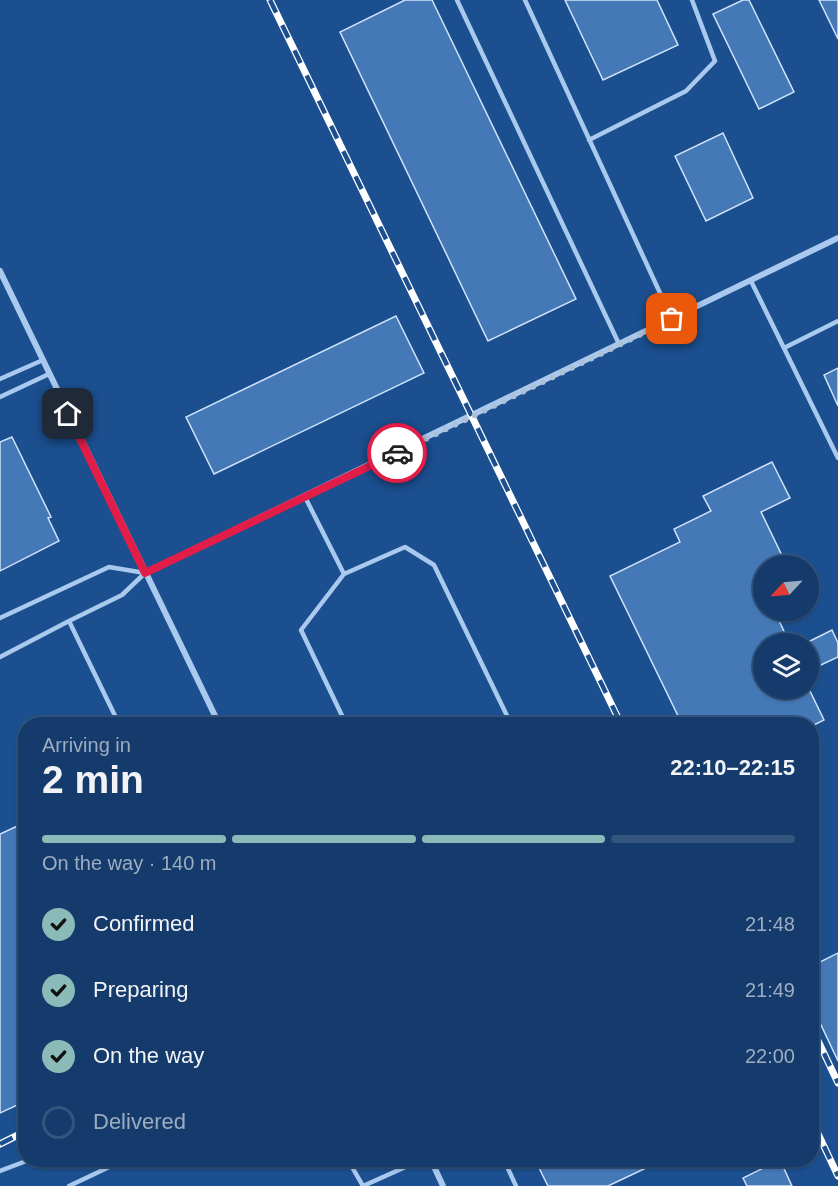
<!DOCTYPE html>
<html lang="en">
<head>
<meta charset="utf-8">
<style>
  body { margin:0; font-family:Helvetica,sans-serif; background:#1d4271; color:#f1f3f6; height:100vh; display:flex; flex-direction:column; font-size:22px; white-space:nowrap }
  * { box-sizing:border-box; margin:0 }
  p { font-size:20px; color:#9dadc1 }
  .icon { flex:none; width:33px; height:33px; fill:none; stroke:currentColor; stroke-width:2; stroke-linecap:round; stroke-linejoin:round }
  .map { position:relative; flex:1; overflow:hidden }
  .panel { position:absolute; left:18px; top:717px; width:801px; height:450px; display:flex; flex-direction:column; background:#143b6b; border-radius:24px; box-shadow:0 2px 4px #0004,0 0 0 2px #33557e }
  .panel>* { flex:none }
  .needle { width:39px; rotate:244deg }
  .buttons { position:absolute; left:753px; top:555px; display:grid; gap:12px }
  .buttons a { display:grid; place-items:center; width:66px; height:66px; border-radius:50%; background:#143b6b; box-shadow:0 2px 4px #0004,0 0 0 2px #33557e; font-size:30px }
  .pin { position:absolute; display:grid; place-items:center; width:51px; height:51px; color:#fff; margin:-26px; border-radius:12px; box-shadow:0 3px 9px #0006 }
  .courier { position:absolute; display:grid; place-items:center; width:60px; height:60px; margin:-30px; border:4px solid #e11d48; border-radius:50%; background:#fff; color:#222; box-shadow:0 2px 8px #0007 }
  .head em { font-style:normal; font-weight:600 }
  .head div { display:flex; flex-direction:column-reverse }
  .head { display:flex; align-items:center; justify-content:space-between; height:102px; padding:0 24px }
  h1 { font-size:39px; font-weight:600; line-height:45px }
  .bar { display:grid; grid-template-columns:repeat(4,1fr); gap:9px 6px; align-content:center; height:72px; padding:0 24px }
  .bar i { height:8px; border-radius:4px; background:#33557e }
  .bar .current { background:#8bbbb9 }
  .bar p { grid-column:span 4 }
  ol { padding:0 24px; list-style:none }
  li { display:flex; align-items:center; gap:18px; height:66px }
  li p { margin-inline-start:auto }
  li .icon { padding:6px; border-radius:50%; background:#8bbbb9; color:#111; stroke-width:4 }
  li:last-child { color:#9dadc1 }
  li i { width:33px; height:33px; border:3px solid #33557e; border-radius:50% }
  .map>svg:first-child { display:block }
  .building { fill:#4478b7; stroke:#cfe3fa; stroke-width:1.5 }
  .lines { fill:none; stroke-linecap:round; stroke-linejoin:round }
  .lane { stroke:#a9c9ee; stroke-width:4.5 }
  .street { stroke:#a9c9ee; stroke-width:6 }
  .rail-casing { stroke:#fff; stroke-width:7 }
  .rail { stroke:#1b4f8f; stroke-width:4.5; stroke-dasharray:14; stroke-linecap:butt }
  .done { stroke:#afc1d8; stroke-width:6; stroke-dasharray:0 10.8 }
  .route { stroke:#e11d48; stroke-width:8 }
</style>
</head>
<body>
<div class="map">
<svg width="838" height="1186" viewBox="0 0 838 1186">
  <rect width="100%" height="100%" fill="#1b4f8f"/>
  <!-- building -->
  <path class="building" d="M 405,0 L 432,0 L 576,299 L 488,341 L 340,32 Z
    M 565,0 L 657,0 L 678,45 L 603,80 Z
    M 743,0 L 749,0 L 794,92 L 759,109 L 713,14 Z
    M 819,0 L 838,0 L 838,39 Z
    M 723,133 L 753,198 L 706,221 L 675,156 Z
    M 396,316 L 424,373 L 214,474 L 186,417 Z
    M 838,368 L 838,406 L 824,375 Z
    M 12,437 L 51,517 L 48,518 L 59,541 L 0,571 L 0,442 Z
    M 772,462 L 790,498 L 761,512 L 787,566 L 764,566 L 764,580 L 760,582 L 764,589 L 764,610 L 774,610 L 790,644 L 764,644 L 764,688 L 808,687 L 824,720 L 812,726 L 682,724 L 610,576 L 680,542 L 674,529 L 711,511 L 703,496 Z
    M 832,630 L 838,643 L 838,657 L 808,671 L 808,644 L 804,644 Z
    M 24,823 L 26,1101 L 0,1113 L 0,834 Z
    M 838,953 L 838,1061 L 812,1006 L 812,966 Z
    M 535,1160 L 663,1160 L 608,1186 L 548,1186 Z
    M 780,1160 L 792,1186 L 747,1186 L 743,1178 Z"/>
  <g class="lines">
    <!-- lane -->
    <path class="lane" d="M 457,0 L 619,344
      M 525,0 L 672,319
      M 589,140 L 686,91 L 715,61 L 692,0
      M 751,281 L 838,458
      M 784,348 L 838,321
      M 0,379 L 43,360
      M 0,397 L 49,374
      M 305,497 L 344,574
      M 0,618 L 109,567 L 145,573
      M 0,657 L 69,621
      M 119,724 L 69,621 L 122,595 L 145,573
      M 346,724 L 301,630 L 344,574 L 405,547 L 434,565 L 511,724
      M 348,1160 L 363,1186 L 421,1160
      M 504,1160 L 516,1186
      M 0,1171 L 29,1160
      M 69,1186 L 124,1160"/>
    <!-- street -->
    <path class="street" d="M 0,271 L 219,724
      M 145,573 L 838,238
      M 431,1160 L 443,1186"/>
    <defs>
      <path id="rail" d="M 270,0 L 621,724
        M 812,1028 L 838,1083
        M 812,1121 L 838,1176
        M 0,1144 L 26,1131"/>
    </defs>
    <!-- rail casing -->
    <use href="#rail" class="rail-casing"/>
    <!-- rail -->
    <use href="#rail" class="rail"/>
  </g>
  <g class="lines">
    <!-- done -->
    <path class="done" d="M 397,453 L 672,319"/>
    <!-- route -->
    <path class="route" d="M 68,414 L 145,573 L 397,453"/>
  </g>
</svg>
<div class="buttons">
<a><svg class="needle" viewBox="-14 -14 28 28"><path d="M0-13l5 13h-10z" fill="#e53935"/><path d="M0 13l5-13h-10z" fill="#9dadc1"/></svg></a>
<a><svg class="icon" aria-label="layers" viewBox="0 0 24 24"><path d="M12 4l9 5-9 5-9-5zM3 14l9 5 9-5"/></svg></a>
</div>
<div class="pin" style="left:672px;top:319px;background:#ea580c"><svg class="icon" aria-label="bag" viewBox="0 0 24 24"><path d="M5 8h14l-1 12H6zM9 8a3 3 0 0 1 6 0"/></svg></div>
<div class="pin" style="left:68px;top:414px;background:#1f2937"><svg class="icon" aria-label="home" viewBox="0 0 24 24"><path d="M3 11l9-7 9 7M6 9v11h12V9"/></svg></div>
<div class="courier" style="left:397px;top:453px"><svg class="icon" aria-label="car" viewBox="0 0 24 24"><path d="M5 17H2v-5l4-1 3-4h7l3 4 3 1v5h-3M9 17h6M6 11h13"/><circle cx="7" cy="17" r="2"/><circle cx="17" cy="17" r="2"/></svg></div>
<section class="panel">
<div class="head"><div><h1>2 min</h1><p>Arriving in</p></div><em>22:10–22:15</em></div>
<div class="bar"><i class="current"></i><i class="current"></i><i class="current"></i><i></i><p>On the way · 140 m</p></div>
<ol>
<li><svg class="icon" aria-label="check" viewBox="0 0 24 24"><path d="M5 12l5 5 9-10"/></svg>Confirmed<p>21:48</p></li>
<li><svg class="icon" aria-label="check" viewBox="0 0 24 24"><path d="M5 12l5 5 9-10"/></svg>Preparing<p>21:49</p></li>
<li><svg class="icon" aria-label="check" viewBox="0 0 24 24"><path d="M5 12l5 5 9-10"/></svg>On the way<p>22:00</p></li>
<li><i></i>Delivered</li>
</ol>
</section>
</div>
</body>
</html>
